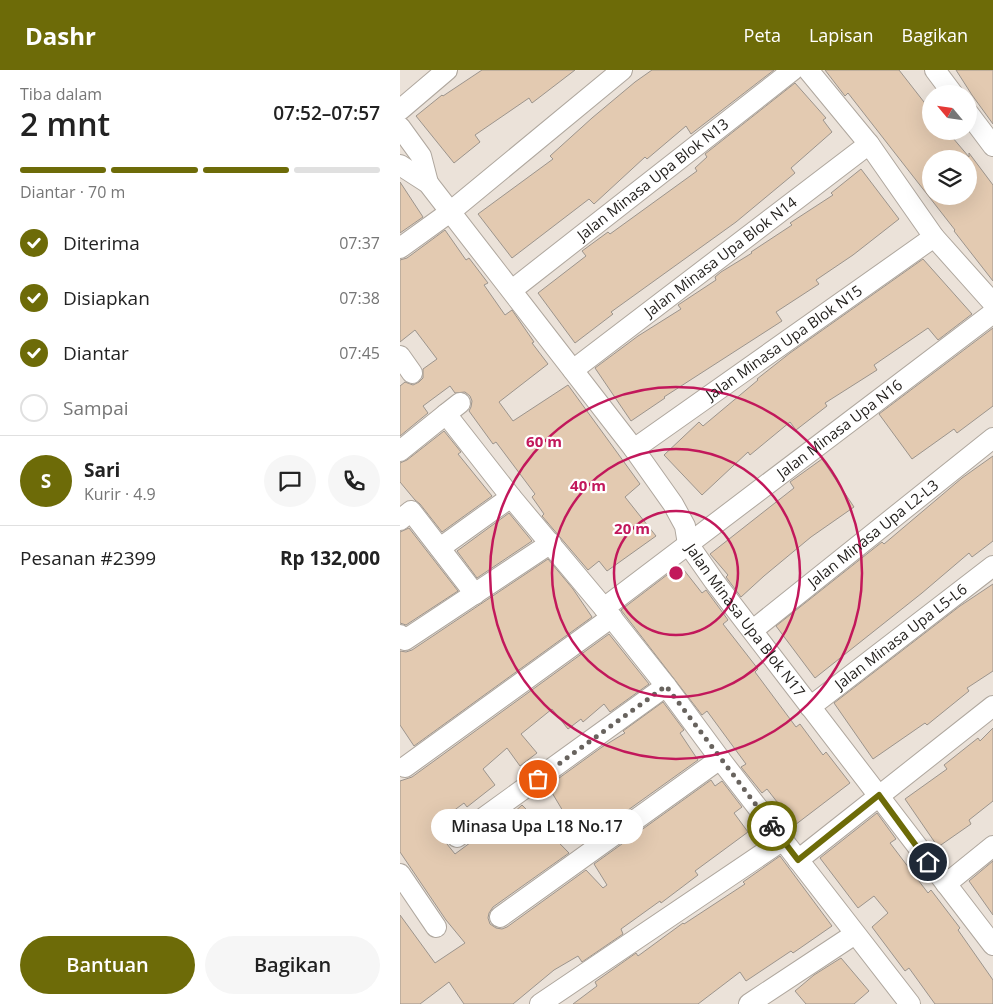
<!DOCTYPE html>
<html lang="id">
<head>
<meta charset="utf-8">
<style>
  body { margin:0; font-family:"Open Sans",sans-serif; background:#f6f6f6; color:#222; height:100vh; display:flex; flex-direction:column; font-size:19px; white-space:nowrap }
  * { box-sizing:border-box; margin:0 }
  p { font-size:16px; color:#767676 }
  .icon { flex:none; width:28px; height:28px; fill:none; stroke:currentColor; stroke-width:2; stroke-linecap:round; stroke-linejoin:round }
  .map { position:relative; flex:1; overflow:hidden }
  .sheet { display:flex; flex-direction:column; background:#fff; width:400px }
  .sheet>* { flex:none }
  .needle { width:32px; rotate:299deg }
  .tools { position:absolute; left:522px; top:15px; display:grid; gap:10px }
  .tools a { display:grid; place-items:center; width:55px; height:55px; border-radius:50%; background:#fff; box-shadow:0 5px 20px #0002; font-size:25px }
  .pin { position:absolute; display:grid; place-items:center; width:42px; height:42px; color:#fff; margin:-21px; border:2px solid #fff; border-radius:50%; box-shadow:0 1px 5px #0007 }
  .courier { position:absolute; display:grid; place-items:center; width:50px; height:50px; margin:-25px; border:4px solid #6d6b08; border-radius:50%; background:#fff; color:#222; box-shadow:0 1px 6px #0007 }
  .bubble { position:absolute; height:35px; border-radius:18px; background:#fff; box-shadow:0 5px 20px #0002; font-size:16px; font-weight:600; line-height:35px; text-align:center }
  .summary em { font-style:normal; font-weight:600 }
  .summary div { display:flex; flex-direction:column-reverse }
  .summary { display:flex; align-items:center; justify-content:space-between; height:85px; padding:0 20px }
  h1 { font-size:32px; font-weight:600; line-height:38px }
  .bar { display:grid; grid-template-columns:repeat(4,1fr); gap:8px 5px; align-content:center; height:60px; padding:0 20px }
  .bar i { height:6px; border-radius:4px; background:#e0e0e0 }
  .bar .selected { background:#6d6b08 }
  .bar p { grid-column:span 4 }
  .line { display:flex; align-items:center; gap:12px; padding:0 20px; border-top:1px solid #e0e0e0 }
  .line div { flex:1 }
  .round { display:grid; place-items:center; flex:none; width:52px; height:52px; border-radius:26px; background:#f6f6f6 }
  ol { padding:0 20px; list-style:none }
  li { display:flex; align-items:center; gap:15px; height:55px }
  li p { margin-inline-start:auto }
  li .icon { padding:5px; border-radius:50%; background:#6d6b08; color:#fff; stroke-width:4 }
  li:last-child { color:#767676 }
  li i { width:28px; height:28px; border:2px solid #e0e0e0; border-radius:50% }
  .action { display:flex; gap:10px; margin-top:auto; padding:10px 20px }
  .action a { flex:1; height:58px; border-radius:30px; background:#6d6b08; color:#fff; font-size:20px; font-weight:600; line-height:58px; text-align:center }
  .action a+a { background:#f6f6f6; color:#222 }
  header { display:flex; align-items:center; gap:30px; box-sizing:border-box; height:70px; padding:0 25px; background:#6d6b08; color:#fff }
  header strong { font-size:24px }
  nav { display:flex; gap:28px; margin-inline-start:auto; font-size:18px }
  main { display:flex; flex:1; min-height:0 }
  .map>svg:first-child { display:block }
  .building { fill:#e3cab1; stroke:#9c948c; fill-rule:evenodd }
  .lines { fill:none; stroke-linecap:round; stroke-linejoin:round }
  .minor-casing { stroke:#afa79e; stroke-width:22 }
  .minor { stroke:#fff; stroke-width:20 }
  .done { stroke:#68635e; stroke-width:5; stroke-dasharray:0 9 }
  .route { stroke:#6d6b08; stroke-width:6 }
  .ring { fill:none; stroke:#c2185b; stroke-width:2.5 }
  .labels { text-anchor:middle; stroke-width:4.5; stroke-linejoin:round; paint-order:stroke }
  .street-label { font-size:15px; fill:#211e1b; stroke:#fff }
  .centre { fill:#c2185b; stroke:#fff; stroke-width:2.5 }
  .ring-label { font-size:15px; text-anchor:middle; font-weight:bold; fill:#c2185b; stroke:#fff; stroke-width:4.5; stroke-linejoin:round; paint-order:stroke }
</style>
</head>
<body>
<header>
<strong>Dashr</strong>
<nav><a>Peta</a><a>Lapisan</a><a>Bagikan</a></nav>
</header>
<main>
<section class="sheet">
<div class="summary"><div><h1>2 mnt</h1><p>Tiba dalam</p></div><em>07:52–07:57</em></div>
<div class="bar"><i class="selected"></i><i class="selected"></i><i class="selected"></i><i></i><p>Diantar · 70 m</p></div>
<ol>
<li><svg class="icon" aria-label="check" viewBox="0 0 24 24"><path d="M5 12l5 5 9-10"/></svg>Diterima<p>07:37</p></li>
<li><svg class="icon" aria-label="check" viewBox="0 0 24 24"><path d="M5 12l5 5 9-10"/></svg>Disiapkan<p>07:38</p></li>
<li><svg class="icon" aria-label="check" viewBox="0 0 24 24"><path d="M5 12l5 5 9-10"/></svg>Diantar<p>07:45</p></li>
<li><i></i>Sampai</li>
</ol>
<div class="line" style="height:90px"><b class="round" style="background:#6d6b08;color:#fff">S</b><div><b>Sari</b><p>Kurir · 4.9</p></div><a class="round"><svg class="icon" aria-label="chat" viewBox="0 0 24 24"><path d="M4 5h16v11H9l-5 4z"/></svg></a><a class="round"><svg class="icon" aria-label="phone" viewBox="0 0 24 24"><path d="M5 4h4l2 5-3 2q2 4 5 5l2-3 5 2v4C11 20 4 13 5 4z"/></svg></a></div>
<div class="line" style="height:65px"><div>Pesanan #2399</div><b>Rp 132,000</b></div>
<div class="action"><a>Bantuan</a><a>Bagikan</a></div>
</section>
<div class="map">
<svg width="593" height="934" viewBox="0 0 593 934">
  <rect width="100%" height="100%" fill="#ebe2d9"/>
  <!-- building -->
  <path class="building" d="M 82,0 L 175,0 L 132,33 L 129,28 L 75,65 L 80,72 L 54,93 L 16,46 L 42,25 L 43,26 Z
    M 252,0 L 374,0 L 291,64 L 286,56 L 247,89 L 245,87 L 194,134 L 189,129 L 112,188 L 78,144 L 153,89 L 150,86 L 192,48 L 235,12 Z
    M 425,0 L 499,0 L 531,41 L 531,61 L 547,61 L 569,87 L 569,83 L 593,115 L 593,211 L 554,161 L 555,160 L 448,23 L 445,26 ZM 531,89 L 569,89 L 569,126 L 531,126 Z
    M 556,0 L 593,0 L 593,54 L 572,25 Z
    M 395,13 L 426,48 L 423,50 L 432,62 L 391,98 L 395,103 L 336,152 L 211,242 L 213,244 L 175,273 L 138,223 L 186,186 L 182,181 L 208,162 L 210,164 L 297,101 L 295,98 L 307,87 L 305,84 Z
    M 461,99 L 499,149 L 453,185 L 416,210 L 419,214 L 376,242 L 382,251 L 264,327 L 265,328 L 231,351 L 195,298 L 238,266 L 281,239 L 278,235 L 316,210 L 315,207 L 321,202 L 352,183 L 351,182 L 392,155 L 390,153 L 433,125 L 431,123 Z
    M 0,112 L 23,147 L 0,163 Z
    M 45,160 L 66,190 L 69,188 L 88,213 L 84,215 L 105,245 L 112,240 L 134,272 L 132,273 L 148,294 L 99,332 L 113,351 L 168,315 L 240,414 L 225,427 L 256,466 L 207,501 L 199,491 L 188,500 L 142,446 L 144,444 L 132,427 L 135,424 L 96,372 L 93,374 L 69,341 L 71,337 L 72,331 L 70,326 L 65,322 L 55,323 L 50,316 L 23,336 L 28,343 L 0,366 L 0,316 L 5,312 L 13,315 L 19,312 L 23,308 L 23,299 L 37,289 L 15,260 L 0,272 L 0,190 L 7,188 Z
    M 523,189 L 572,244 L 538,270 L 528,258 L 474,295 L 477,300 L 425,333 L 427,336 L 396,360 L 390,352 L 350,385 L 348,382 L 302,425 L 264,385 L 299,352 L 303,356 L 358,310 L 357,309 L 390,283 Z
    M 593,258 L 593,336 L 557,363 L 554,359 L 512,389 L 479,344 Z
    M 44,361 L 61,382 L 58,384 L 92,426 L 42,462 L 20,434 L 15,430 L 0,412 L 0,393 L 7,390 Z
    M 593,386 L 593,471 L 572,487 L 569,483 L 522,523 L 415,608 L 376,556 L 482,472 L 484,474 L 562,408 Z
    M 422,389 L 454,437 L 411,467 L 364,506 L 341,527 L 326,507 L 328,505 L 310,484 L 394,418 L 390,412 Z
    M 109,443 L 132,471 L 77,508 L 57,481 Z
    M 9,458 L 58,521 L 6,555 L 0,553 L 0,462 Z
    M 148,489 L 173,519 L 192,547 L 14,676 L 0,655 L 0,581 L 6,582 L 12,580 Z
    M 280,495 L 302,523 L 306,520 L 323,543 L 328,550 L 323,554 L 358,599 L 355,602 L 396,657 L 400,654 L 423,685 L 426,682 L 450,713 L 395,755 L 367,719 L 362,723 L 341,697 L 346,694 L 307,641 L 302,645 L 221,540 Z
    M 593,514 L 593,601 L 567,618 L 569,621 L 527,655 L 525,653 L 473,689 L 434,633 L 560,536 Z
    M 209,564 L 249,614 L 210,642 L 204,634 L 183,652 L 181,649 L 168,659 L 152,639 L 121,664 L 137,683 L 120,696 L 107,678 L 83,699 L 95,715 L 67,737 L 64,733 L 37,753 L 47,774 L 55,784 L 90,758 L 93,761 L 122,735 L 169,783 L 93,837 L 89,843 L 88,848 L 90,854 L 96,858 L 102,859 L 107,857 L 186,800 L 203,818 L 207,815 L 194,794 L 311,710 L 315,716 L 322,711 L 342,737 L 334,743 L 348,762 L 295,801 L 298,805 L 261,833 L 260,831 L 221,859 L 223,864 L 182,892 L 178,886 L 154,900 L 113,934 L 64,934 L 49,912 L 20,934 L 0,934 L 0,845 L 35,893 L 65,873 L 46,850 L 0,782 L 0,711 L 12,707 Z
    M 263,632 L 284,660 L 280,663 L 298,690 L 182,773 L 148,716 L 202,677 L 225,663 L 223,661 Z
    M 593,658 L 593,731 L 569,750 L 571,754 L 538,777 L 505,729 L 547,699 L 544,695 L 578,668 L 580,671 Z
    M 477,743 L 496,769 L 490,773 L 528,823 L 531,820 L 560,858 L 558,860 L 593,910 L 593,934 L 535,934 L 509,898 L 505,901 L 472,857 L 488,843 L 474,826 L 458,838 L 420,788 Z
    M 380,786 L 432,856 L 393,883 L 391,881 L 346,911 L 340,902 L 298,934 L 173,934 L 197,916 L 195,912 L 236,883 L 238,886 L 283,853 L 284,854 L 345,814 L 343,812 Z
    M 593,791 L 593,845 L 569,811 Z
    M 441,888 L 469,921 L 454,934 L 406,934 L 395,921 L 414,905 Z"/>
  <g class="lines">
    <defs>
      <g id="minor">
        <path d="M 408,0 L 469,74 L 534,167 L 593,233"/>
        <path d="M 535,0 L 553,24"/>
        <path d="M 0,40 L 47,0"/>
        <path d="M 569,44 L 593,76"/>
        <path d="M 0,57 L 21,86 L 28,113"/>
        <path id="s1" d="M 0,95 L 28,113 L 234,379 L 273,434 L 285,456 L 288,474 L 314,511 L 593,875"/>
        <path d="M 0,178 L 50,142 L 222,0"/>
        <path id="s2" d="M 112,220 L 393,0"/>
        <path d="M 0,286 L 12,303"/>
        <path id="s3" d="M 173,300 L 469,74"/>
        <path d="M 46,344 L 60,333"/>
        <path id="s4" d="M 234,379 L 534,167"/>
        <path d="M 0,381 L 46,344 L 111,427 L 204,538 L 266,616 L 320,689 L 510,934"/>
        <path d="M 0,450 L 11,441 L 75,524"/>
        <path d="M 40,478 L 111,427"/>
        <path id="s5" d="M 204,538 L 593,243"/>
        <path id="s6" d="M 353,560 L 593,368"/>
        <path d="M 0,565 L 5,570 L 151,473"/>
        <path id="s7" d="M 410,637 L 593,496"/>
        <path d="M 5,697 L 212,547"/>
        <path d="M 57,767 L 266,616"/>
        <path d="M 398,790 L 593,636"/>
        <path d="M 0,804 L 36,857"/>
        <path d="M 546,814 L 593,776"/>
        <path d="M 100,847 L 320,689"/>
        <path d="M 140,934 L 383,770"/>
        <path d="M 349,934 L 455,864"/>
      </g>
    </defs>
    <!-- minor casing -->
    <use href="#minor" class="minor-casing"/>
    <!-- minor -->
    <use href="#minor" class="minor"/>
  </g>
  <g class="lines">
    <!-- done -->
    <path class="done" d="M 138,709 L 266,616 L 372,756"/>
    <!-- route -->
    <path class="route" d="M 372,756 L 398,790 L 479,725 L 528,792"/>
  </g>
  <!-- distance rings -->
  <g class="ring">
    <circle cx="276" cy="503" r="62"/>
    <circle cx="276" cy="503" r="124"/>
    <circle cx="276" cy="503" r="186"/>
  </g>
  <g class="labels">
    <!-- street labels -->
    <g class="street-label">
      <text dy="5" stroke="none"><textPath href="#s2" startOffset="179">Jalan Minasa Upa Blok N13</textPath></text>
      <text dy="5" stroke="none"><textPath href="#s3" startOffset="186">Jalan Minasa Upa Blok N14</textPath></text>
      <text dy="5" stroke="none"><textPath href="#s4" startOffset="184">Jalan Minasa Upa Blok N15</textPath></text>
      <text dy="5" stroke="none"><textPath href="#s5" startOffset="296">Jalan Minasa Upa N16</textPath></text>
      <text dy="5" stroke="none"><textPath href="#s6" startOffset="154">Jalan Minasa Upa L2-L3</textPath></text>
      <text dy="5" stroke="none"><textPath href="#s1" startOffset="576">Jalan Minasa Upa Blok N17</textPath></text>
      <text dy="5" stroke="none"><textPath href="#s7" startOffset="115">Jalan Minasa Upa L5-L6</textPath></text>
    </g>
  </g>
  <circle cx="276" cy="503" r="8" class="centre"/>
  <g class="ring-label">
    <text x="144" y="377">60 m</text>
    <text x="188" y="421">40 m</text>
    <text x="232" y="464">20 m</text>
  </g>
</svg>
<div class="tools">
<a><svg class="needle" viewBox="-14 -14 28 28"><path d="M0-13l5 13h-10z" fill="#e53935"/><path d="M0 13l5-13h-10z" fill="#767676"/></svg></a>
<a><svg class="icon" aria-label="layers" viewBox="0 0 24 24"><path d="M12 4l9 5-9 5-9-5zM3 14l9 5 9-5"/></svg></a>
</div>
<div class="pin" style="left:138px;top:709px;background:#ea580c"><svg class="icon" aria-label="bag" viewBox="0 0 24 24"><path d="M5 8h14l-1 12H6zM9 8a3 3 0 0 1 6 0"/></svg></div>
<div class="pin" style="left:528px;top:792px;background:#1f2937"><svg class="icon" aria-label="home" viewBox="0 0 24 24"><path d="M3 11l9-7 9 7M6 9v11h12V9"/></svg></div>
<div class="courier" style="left:372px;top:756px"><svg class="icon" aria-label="bike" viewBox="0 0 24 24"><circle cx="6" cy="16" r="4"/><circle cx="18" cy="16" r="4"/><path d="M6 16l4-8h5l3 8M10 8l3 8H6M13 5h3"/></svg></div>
<div class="bubble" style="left:31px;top:739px;width:212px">Minasa Upa L18 No.17</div>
</div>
</main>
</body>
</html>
